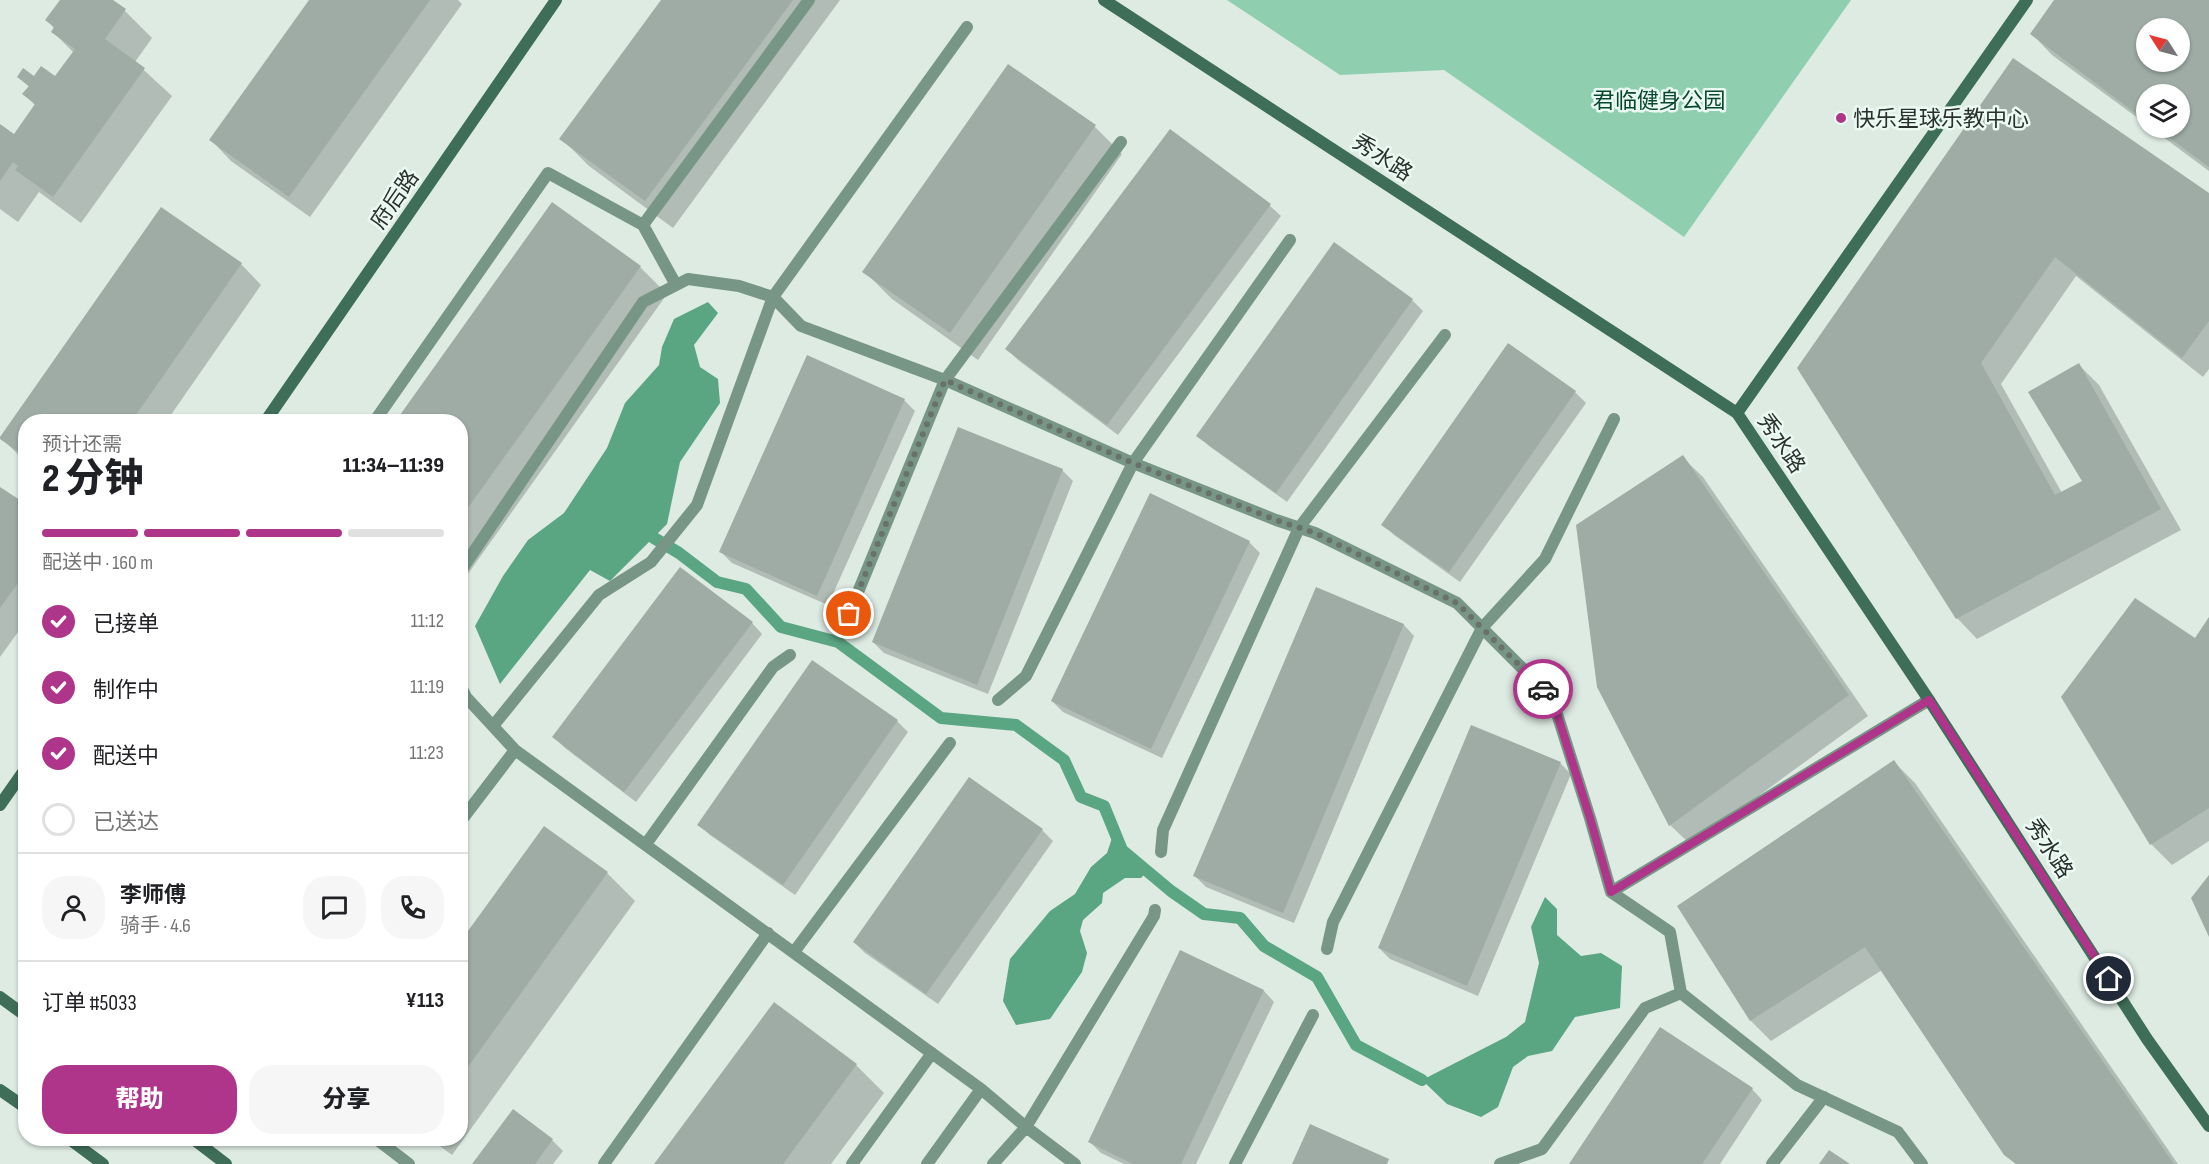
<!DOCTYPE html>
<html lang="zh">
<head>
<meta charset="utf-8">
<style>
  body { margin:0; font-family:"Sofia Sans Condensed","Noto Sans SC",sans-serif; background:#f6f6f6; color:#202124; height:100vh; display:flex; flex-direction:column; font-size:22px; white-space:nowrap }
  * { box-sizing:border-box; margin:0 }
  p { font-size:20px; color:#757577 }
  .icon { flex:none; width:33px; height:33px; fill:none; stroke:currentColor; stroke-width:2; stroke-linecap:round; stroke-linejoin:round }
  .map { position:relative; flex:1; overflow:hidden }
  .side { position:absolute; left:18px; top:414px; width:450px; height:732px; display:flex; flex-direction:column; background:#fff; border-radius:24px; box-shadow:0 2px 4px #0004 }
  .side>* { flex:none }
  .needle { width:39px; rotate:306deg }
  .buttons { position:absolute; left:2136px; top:18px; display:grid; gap:12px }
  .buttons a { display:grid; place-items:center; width:54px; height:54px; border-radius:50%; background:#fff; box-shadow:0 2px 4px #0004; font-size:30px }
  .pin { position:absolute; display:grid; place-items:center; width:51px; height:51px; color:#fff; margin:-26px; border:3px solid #fff; border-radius:50%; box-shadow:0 2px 6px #0007 }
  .courier { position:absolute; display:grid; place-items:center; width:60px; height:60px; margin:-30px; border:4px solid #ae3589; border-radius:50%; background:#fff; color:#222; box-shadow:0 2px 8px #0007 }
  .headline em { font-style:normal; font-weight:800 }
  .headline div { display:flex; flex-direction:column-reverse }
  .headline { display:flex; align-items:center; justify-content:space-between; height:102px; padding:0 24px }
  h1 { font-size:39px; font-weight:800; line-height:45px }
  .bar { display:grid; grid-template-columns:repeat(4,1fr); gap:9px 6px; align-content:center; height:72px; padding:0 24px }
  .bar i { height:8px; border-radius:4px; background:#e0e0e0 }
  .bar .on { background:#ae3589 }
  .bar p { grid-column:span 4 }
  .line { display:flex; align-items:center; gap:15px; padding:0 24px; border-top:2px solid #e0e0e0 }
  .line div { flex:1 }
  .round { display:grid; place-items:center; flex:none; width:63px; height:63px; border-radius:24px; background:#f6f6f6 }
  ol { padding:0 24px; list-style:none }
  li { display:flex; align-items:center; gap:18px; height:66px }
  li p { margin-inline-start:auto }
  li .icon { padding:6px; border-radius:50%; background:#ae3589; color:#fff; stroke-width:4 }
  li:last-child { color:#757577 }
  li i { width:33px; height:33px; border:3px solid #e0e0e0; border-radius:50% }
  .action { display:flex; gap:12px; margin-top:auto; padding:12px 24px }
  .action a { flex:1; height:69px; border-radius:24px; background:#ae3589; color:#fff; font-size:24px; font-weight:800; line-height:69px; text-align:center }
  .action a+a { background:#f6f6f6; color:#202124 }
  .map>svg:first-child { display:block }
  .green { fill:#8fcfaf }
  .water { fill:#5aa582 }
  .shadow { fill:#0003; fill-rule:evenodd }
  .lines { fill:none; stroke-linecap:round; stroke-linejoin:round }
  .stream { stroke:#5aa582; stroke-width:12 }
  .building { fill:#9eaca5; fill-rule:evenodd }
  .lane { stroke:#779686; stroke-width:12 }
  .secondary { stroke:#3f6e58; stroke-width:12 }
  .done { stroke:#69716d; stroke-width:6; stroke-dasharray:0 10.8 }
  .route { stroke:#ae3589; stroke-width:8 }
  .poi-dot { fill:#ae3589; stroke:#eaf9f1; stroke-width:2 }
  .labels { text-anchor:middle; stroke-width:5; stroke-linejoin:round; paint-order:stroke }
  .park-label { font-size:22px; fill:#084830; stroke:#eaf9f1 }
  .poi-label { font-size:22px; fill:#2a302d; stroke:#eaf9f1; text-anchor:start }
  .street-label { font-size:22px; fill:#2a302d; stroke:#eaf9f1 }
</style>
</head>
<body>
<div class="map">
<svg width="2209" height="1164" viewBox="0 0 2209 1164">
  <rect width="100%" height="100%" fill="#ddebe3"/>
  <!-- green -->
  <path class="green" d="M 1227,0 L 1851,0 L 1684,237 L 1444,70 L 1340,75 Z"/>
  <!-- water -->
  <path class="water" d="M 708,302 L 718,313 L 694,345 L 700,367 L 718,379 L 720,403 L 680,462 L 667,524 L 610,581 L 590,570 L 500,684 L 475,626 L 503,576 L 528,540 L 564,513 L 607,448 L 625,403 L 659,365 L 662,347 L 674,319 Z
    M 1114,832 L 1122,850 L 1147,871 L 1141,878 L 1125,878 L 1103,893 L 1102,903 L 1083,920 L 1080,931 L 1087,953 L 1082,972 L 1050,1019 L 1016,1025 L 1003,1001 L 1010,959 L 1050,911 L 1075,894 L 1091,867 L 1107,853 Z
    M 1545,897 L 1557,909 L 1557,935 L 1581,956 L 1601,953 L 1622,966 L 1620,1008 L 1575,1017 L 1552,1051 L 1528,1056 L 1513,1067 L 1498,1107 L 1481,1117 L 1447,1104 L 1422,1080 L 1506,1037 L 1525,1022 L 1539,963 L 1531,927 Z"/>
  <!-- shadow -->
  <path class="shadow" d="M 61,0 L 110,0 L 125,11 L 152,38 L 135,62 L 172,96 L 81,223 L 39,192 L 18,222 L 0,209 L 0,126 L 14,136 L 36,106 L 24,94 L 29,87 L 19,77 L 56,78 L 74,53 L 53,32 L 55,29 L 47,20 Z
    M 311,0 L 458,0 L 462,4 L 310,217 L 231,161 L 211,140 Z
    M 663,0 L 840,0 L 673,228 L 589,166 L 561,138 Z
    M 2056,0 L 2209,0 L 2209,171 L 2151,128 L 2180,128 L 2180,94 L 2146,94 L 2146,124 L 2052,55 L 2032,34 ZM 2146,28 L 2180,28 L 2180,62 L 2146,62 Z
    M 2014,60 L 2209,195 L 2209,369 L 2203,377 L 2076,276 L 2001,384 L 2062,493 L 2084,482 L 2079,365 L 2099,385 L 2181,530 L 1977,639 L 1957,618 L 1799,368 Z
    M 1008,66 L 1095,127 L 1122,154 L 978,360 L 892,299 L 864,271 Z
    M 1170,131 L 1270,206 L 1281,216 L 1118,435 L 1018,360 L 1007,349 Z
    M 1335,244 L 1412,300 L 1423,311 L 1287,502 L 1209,446 L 1198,435 Z
    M 241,264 L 261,285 L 166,422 L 26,422 L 26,462 L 1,438 Z
    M 640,267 L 667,294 L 460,585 L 460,422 Z
    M 1575,392 L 1586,403 L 1460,582 L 1394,535 L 1383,524 Z
    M 904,400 L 915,411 L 828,605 L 732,563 L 721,552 Z
    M 1682,457 L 1703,477 L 1868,716 L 1691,845 L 1670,825 L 1599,687 Z
    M 1062,470 L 1073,481 L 988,694 L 884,653 L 873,642 Z
    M 0,488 L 26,506 L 26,621 L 0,657 Z
    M 1249,542 L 1260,553 L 1162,758 L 1063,712 L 1052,701 Z
    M 1317,589 L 1404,625 L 1414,636 L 1294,923 L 1206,887 L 1195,876 Z
    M 2209,620 L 2209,841 L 2172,865 L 2151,844 L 2062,697 L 2195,640 Z
    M 752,623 L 762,634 L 636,802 L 565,748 L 554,737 Z
    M 813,662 L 897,721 L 908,732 L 795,895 L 710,835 L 699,825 Z
    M 1894,762 L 1915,783 L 2178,1164 L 2016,1164 L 2005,1154 L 1882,970 L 1771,1041 L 1751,1021 L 1679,906 Z
    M 1560,763 L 1571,774 L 1478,996 L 1390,959 L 1379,948 Z
    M 970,779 L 1042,830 L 1053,841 L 938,1004 L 865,953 L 854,942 Z
    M 544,828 L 607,873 L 635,901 L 452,1155 L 429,1138 L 460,1138 L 460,945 Z
    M 1181,952 L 1264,991 L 1274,1002 L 1196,1164 L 1124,1164 L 1101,1153 L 1090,1142 Z
    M 774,1004 L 856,1065 L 884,1093 L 831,1164 L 656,1164 Z
    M 1752,1089 L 1762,1100 L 1720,1164 L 1570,1164 Z
    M 552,1140 L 563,1151 L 553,1164 L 474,1164 Z"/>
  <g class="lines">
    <!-- stream -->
    <path class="stream" d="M 654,538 L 679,553 L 717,582 L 746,589 L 781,627 L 838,642 L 941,718 L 1016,725 L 1064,760 L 1081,797 L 1104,806 L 1122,850 L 1171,891 L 1204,914 L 1240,918 L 1264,946 L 1317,977 L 1356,1045 L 1422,1080"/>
  </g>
  <!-- building -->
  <path class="building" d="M 60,0 L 113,0 L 126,9 L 105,39 L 145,68 L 53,197 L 15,170 L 18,166 L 13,162 L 0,181 L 0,124 L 14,134 L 35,104 L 22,94 L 29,86 L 17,77 L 23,68 L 34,76 L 41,66 L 55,76 L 75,49 L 51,32 L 54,27 L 45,20 Z
    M 309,0 L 430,0 L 289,197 L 209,140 Z
    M 661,0 L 793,0 L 645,201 L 559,139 Z
    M 2054,0 L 2209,0 L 2209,167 L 2156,128 L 2180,128 L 2180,94 L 2146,94 L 2146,121 L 2030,34 ZM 2146,28 L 2180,28 L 2180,62 L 2146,62 Z
    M 2013,58 L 2209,193 L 2209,321 L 2182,358 L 2055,257 L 1981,363 L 2055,495 L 2082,481 L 2028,392 L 2079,363 L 2161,509 L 1956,619 L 1797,368 Z
    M 1008,64 L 1096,125 L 950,333 L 862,272 Z
    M 1170,129 L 1271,204 L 1107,425 L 1005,349 Z
    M 552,202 L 641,266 L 460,519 L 460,422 L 395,422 Z
    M 161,207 L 242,263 L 131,422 L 26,422 L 26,457 L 0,439 L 0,437 Z
    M 1334,242 L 1413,299 L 1276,493 L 1196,436 Z
    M 1508,343 L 1576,391 L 1449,572 L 1381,525 Z
    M 807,355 L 905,399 L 817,596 L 719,552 Z
    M 958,427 L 1063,469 L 977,685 L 872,642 Z
    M 1683,455 L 1849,695 L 1669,826 L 1597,687 L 1576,525 Z
    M 0,487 L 26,504 L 26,572 L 0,608 Z
    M 1150,493 L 1250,541 L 1151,749 L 1051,701 Z
    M 680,567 L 753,622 L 624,792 L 552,737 Z
    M 1316,587 L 1404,624 L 1283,913 L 1193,876 Z
    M 2135,598 L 2195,638 L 2209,617 L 2209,808 L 2150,845 L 2061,697 Z
    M 812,660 L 898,720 L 783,885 L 697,825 Z
    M 1471,725 L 1561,762 L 1467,986 L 1378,948 Z
    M 1894,760 L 2174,1164 L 2016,1164 L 2004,1155 L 1865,947 L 1750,1021 L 1677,906 Z
    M 969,777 L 1043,829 L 926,994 L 853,942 Z
    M 544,826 L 608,872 L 460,1078 L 460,942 Z
    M 2209,875 L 2209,937 L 2191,898 Z
    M 1180,950 L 1264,990 L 1181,1164 L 1133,1164 L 1088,1142 Z
    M 774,1002 L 857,1064 L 783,1164 L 654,1164 Z
    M 1660,1027 L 1753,1088 L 1702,1164 L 1569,1164 Z
    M 513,1109 L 553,1139 L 535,1164 L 472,1164 Z
    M 1310,1124 L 1389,1159 L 1387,1164 L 1292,1164 Z
    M 1829,1150 L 1850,1164 L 1819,1164 Z"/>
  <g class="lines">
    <!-- lane -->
    <path class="lane" d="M 643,225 L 809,0
      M 374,422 L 548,173 L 643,225 L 676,285
      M 460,572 L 643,302 L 688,279 L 739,286 L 773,297 L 801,326 L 945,380 L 1133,463 L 1276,520 L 1315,533 L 1457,603 L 1552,698 L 1590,818 L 1611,892 L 1670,932 L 1681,993 L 1797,1085 L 1898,1132 L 1922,1164
      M 842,619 L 849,614 L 945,380 L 1121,142
      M 460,685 L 466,697 L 515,750 L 981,1089 L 1026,1127 L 1075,1164
      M 998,700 L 1026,676 L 1133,463 L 1290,240
      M 493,726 L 599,595 L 651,562 L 697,505 L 773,297 L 967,27
      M 460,822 L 515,750
      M 646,844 L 773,667 L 790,655
      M 1161,852 L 1163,830 L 1299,528 L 1445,335
      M 1611,892 L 1929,700
      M 1327,949 L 1333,922 L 1482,628 L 1545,559 L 1614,419
      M 794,952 L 950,743
      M 375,1138 L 409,1164
      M 604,1164 L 768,933
      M 852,1164 L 932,1053
      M 927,1164 L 981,1089
      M 993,1164 L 1026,1127 L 1154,916 L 1155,910
      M 1235,1164 L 1313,1015
      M 1500,1164 L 1542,1149 L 1645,1008 L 1681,993
      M 1772,1164 L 1824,1097"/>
    <!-- secondary -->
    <path class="secondary" d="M 1104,0 L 1737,413 L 1929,700 L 2147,1039 L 2209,1126
      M 1737,413 L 2027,0
      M 265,422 L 556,0
      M 0,805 L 26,768
      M 0,997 L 26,1016
      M 0,1090 L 26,1108
      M 68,1138 L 103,1164
      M 192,1138 L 226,1164"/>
  </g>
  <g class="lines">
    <!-- done -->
    <path class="done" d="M 849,614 L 945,380 L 1133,463 L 1276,520 L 1315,533 L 1457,603 L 1543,689"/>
    <!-- route -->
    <path class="route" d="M 1543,689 L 1552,698 L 1590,818 L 1611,892 L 1929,700 L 2109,979"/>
  </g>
  <!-- markers -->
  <circle class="poi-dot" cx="1841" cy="118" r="6"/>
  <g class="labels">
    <!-- park labels -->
    <g class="park-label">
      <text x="1659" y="108">君临健身公园</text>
    </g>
    <!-- poi labels -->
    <g class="poi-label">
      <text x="1853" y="126">快乐星球乐教中心</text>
    </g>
    <!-- street labels -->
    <g class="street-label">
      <text transform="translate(1383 157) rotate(33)" y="8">秀水路</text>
      <text transform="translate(394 199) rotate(-55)" y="8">府后路</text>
      <text transform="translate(1782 443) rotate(56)" y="8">秀水路</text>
      <text transform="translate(2050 848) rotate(57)" y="8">秀水路</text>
    </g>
  </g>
</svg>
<div class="buttons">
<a><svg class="needle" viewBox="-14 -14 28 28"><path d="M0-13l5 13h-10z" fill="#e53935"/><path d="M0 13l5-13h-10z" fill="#757577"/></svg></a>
<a><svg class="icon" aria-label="layers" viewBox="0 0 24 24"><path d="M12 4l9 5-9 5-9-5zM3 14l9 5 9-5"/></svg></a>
</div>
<div class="pin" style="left:849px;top:614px;background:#ea580c"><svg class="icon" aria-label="bag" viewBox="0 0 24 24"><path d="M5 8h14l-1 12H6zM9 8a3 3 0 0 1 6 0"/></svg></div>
<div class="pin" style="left:2109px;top:979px;background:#1f2937"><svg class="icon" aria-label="home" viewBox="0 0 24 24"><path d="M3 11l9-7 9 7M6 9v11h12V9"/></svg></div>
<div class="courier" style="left:1543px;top:689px"><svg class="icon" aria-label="car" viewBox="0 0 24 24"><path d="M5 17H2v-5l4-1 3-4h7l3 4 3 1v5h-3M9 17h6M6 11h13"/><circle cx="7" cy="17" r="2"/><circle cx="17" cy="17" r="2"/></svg></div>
<section class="side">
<div class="headline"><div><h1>2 分钟</h1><p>预计还需</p></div><em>11:34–11:39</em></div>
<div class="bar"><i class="on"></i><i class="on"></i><i class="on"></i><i></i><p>配送中 · 160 m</p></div>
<ol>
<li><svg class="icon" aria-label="check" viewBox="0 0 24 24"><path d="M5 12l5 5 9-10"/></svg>已接单<p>11:12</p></li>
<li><svg class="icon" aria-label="check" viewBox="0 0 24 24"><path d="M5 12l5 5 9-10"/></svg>制作中<p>11:19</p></li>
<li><svg class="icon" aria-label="check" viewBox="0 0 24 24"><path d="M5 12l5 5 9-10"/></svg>配送中<p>11:23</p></li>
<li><i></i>已送达</li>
</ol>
<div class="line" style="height:108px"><a class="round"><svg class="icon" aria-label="person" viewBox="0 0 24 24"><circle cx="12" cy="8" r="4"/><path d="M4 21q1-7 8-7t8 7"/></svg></a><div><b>李师傅</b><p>骑手 · 4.6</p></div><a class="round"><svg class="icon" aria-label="chat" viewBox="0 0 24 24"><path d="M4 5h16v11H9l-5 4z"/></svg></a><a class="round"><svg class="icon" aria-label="phone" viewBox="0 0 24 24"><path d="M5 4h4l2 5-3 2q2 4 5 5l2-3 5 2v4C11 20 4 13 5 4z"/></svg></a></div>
<div class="line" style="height:78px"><div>订单 #5033</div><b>¥113</b></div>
<div class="action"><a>帮助</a><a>分享</a></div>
</section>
</div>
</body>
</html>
